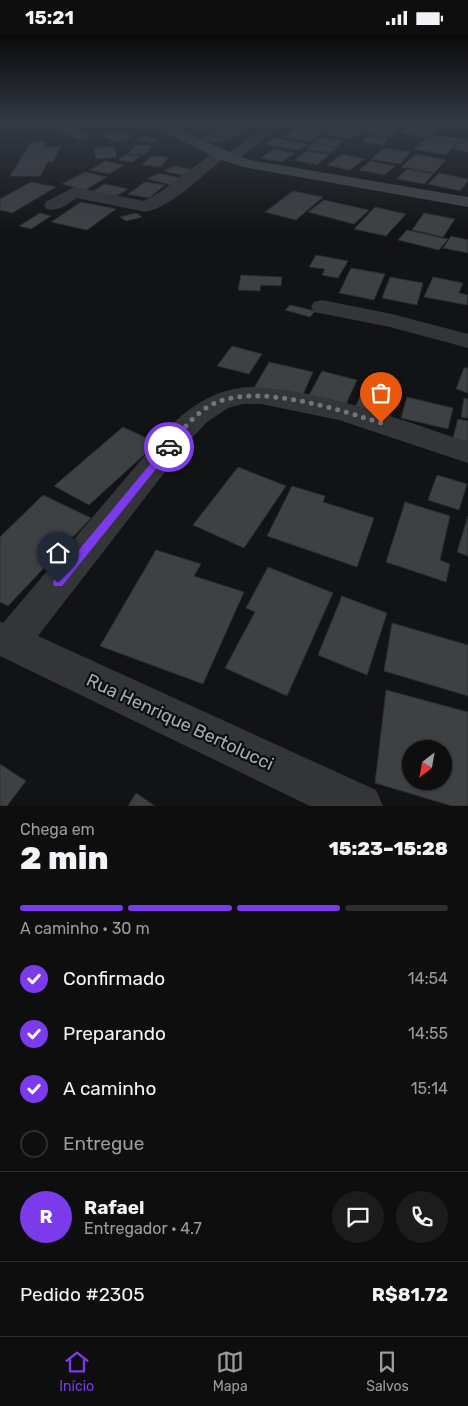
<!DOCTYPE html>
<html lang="pt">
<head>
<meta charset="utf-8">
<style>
  body { margin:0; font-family:Rubik,sans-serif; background:#1c1c1d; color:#f1f3f6; height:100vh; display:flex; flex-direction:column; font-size:19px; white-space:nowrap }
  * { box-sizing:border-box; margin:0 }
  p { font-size:16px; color:#9b9c9e }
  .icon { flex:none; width:28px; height:28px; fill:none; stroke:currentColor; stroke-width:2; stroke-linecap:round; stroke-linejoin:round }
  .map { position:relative; height:771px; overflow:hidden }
  .side { display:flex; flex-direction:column; background:#0e0e0f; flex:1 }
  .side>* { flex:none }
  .needle { width:32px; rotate:211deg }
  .fabs { position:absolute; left:402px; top:705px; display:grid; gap:10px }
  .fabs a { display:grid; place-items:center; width:50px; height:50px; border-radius:50%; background:#0e0e0f; box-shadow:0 1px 4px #0004,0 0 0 1px #2e2e2f; font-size:25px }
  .pin { position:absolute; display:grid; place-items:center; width:42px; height:42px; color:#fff; margin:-51px -21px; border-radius:50% 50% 50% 0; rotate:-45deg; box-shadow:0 0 5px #0007 }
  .pin .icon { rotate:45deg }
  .courier { position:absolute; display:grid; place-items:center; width:50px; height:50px; margin:-25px; border:4px solid #7c3aed; border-radius:50%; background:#fff; color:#222; box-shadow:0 1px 6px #0007 }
  .overview em { font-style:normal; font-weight:800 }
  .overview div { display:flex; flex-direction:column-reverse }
  .overview { display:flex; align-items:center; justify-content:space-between; height:85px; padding:0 20px }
  h1 { font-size:32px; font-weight:800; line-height:38px }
  .bar { display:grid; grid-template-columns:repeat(4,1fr); gap:8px 5px; align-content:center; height:60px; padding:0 20px }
  .bar i { height:6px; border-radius:4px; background:#2e2e2f }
  .bar .current { background:#7c3aed }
  .bar p { grid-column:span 4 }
  .line { display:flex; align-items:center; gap:12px; padding:0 20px; border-top:1px solid #2e2e2f }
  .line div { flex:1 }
  .round { display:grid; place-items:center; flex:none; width:52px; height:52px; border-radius:26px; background:#1c1c1d }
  ol { padding:0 20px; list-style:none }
  li { display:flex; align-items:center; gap:15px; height:55px }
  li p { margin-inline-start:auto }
  li .icon { padding:5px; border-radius:50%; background:#7c3aed; color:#fff; stroke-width:4 }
  li:last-child { color:#9b9c9e }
  li i { width:28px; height:28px; border:2px solid #2e2e2f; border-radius:50% }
  .status { display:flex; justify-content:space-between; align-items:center; height:35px; padding:0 25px; background:#0e0e0f; direction:ltr }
  .status svg { height:14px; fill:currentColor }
  .menu { display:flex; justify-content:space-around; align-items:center; height:70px; border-top:1px solid #2e2e2f; background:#0e0e0f; font-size:14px; color:#9b9c9e }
  .menu a { display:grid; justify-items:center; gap:2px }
  .menu .current { color:#7c3aed }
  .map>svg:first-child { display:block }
  .building { fill:#3e4144; stroke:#2c2d30; fill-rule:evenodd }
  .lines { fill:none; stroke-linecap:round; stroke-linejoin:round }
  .street { fill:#333539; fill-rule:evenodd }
  .secondary { fill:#414549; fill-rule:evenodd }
  .route { fill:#7c3aed }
  .done { stroke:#70767d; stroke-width:5; stroke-dasharray:0 9 }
  .labels { text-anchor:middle; stroke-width:4.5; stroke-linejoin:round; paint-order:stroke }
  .near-street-label { font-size:18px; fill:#a3acb5; stroke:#0d0e0f }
</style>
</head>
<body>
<div class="status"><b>15:21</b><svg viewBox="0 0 49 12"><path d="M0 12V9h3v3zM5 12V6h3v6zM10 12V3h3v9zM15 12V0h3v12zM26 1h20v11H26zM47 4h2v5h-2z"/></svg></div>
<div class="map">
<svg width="468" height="771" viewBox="0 0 468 771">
  <rect width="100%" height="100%" fill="#121314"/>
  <!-- building -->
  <path class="building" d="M 195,89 L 213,93 L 205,97 L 186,93 Z
    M 225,89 L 252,89 L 243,95 L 222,91 Z
    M 301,89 L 302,89 L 327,94 L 309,107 L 283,102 Z
    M 338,89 L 358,89 L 368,91 L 352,104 L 325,99 Z
    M 374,89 L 402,89 L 405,90 L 391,103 L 363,98 Z
    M 411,89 L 417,89 L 437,93 L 427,102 L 401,98 Z
    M 65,90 L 94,102 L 81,105 L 52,93 Z
    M 221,92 L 243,96 L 231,104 L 209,100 Z
    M 116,96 L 134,102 L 119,107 L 101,101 Z
    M 207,100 L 227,104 L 219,108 L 199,104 Z
    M 433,100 L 467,105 L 468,104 L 468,117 L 453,114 L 459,108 L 429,103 Z
    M 143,101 L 159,105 L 152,108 L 136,105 Z
    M 366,101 L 387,104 L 383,110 L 362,107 Z
    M 320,102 L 343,106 L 335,112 L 312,107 Z
    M 274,103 L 308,109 L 299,115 L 265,109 Z
    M 427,103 L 457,108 L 446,120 L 414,114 Z
    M 31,107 L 46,107 L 44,112 L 61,111 L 53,127 L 48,127 L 40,141 L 10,141 Z
    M 314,108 L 337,113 L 329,118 L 306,114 Z
    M 136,110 L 152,111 L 144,120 L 128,119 Z
    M 114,111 L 117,122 L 96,124 L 94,113 Z
    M 384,113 L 411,117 L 400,129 L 371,124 Z
    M 274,114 L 295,118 L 281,127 L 261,123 Z
    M 307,116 L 329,120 L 317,130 L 295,125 Z
    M 342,119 L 365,124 L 350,135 L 327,130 Z
    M 415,119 L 446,125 L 434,138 L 402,132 Z
    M 126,120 L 140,121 L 133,127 L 118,125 Z
    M 151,121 L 169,122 L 161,132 L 142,130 Z
    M 105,126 L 124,130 L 109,139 L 90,135 Z
    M 371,126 L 395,131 L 384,140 L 359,135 Z
    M 174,131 L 195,135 L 185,141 L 164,136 Z
    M 407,134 L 433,139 L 424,149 L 397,144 Z
    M 85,137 L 107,142 L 85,155 L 62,149 Z
    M 159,138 L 183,144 L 172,150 L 147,144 Z
    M 439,138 L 468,144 L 468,146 L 460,156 L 428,149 Z
    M 31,147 L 56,152 L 12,178 L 0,175 L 0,164 Z
    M 145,147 L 165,150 L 149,163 L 128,159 Z
    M 105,149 L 128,154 L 113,163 L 91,157 Z
    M 293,156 L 323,162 L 296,185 L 265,177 Z
    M 324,165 L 369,175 L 354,189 L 308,177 Z
    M 81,167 L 116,174 L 87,195 L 51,187 Z
    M 375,172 L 406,179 L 386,201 L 354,194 Z
    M 40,178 L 51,181 L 31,194 L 19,191 Z
    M 136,178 L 142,182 L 126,186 L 120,182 Z
    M 424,178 L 455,184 L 443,202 L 412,195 Z
    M 407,195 L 448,204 L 439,215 L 398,205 Z
    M 451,201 L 468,205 L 468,218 L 443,213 Z
    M 316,220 L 348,226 L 338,243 L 322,240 L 325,234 L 309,232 Z
    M 351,233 L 385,239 L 374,265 L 339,258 Z
    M 241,240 L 282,242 L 281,251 L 261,250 L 260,256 L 238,255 Z
    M 390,242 L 423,248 L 417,270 L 382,263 Z
    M 433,242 L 463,248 L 459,258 L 468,260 L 467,270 L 424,262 Z
    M 290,270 L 315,276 L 310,282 L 285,275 Z
    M 232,311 L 262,319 L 249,339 L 217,331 Z
    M 269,327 L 313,337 L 301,364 L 254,353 Z
    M 464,333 L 468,333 L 468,358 L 456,354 Z
    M 322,336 L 357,345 L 345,371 L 308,362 Z
    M 367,345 L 393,351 L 381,380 L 355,373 Z
    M 407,362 L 453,373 L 448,394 L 401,383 Z
    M 464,363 L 468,364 L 468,383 L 461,382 Z
    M 458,384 L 468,386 L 468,407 L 453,403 Z
    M 123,392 L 157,408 L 89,470 L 54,451 Z
    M 238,432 L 286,451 L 244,513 L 193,490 Z
    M 437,440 L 467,449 L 459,475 L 428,465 Z
    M 292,451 L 325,461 L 323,467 L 374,483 L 357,532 L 267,501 Z
    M 43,460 L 91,483 L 8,571 L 0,567 L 0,502 Z
    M 405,467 L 450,481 L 440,525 L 450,529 L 446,547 L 386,527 Z
    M 468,481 L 468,521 L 457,517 Z
    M 156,515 L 201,529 L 194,541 L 244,557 L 203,649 L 100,611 Z
    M 268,532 L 333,558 L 287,661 L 225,633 L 255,577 L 246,573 Z
    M 342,561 L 387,578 L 367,640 L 318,620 Z
    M 392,588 L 468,610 L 468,661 L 384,636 Z
    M 386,655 L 468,677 L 468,771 L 452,771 L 375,748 ZM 411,714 L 444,714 L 444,746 L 411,746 Z
    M 0,729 L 26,746 L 7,771 L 0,771 Z
    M 136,758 L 155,771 L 128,771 Z"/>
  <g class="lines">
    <!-- street -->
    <path class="street" d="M 268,89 L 283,89 L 235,127 L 230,128 L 223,124 C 201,141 173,171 146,177 L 77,163 C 67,169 59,177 47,174 L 44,170 L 47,166 L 74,152 L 144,166 L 160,157 L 214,117 L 219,116 L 226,120 Z
      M 322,265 L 392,279 L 468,299 L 468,313 L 390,292 L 314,277 L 311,272 L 314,267 Z
      M 252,352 C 320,355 394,382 458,404 L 468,407 L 468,428 L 339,385 L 261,369 L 243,369 L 228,373 L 207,387 L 189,406 L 38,601 L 376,755 L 383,771 L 310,771 L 0,621 L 0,587 L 3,588 L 169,392 C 193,369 218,353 252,352 Z"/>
    <!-- secondary -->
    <path class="secondary" d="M 148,89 L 171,90 L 229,117 L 250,125 L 468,162 L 468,172 L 243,132 L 219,124 Z"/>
  </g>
  <!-- sky -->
  <linearGradient id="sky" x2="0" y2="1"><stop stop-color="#0a0a0b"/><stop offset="0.45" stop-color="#333945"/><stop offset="1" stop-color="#333945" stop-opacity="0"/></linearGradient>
  <rect width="468" height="197" fill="url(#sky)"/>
  <!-- route -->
  <path class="route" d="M 169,409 L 173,412 L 172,414 L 62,551 L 54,551 L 53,548 L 54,545 L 166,410 Z"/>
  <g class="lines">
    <!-- done -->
    <path class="done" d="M 169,412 C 180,397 193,381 209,371 C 253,346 337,374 381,388"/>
  </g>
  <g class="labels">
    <!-- near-street labels -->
    <g class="near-street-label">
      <text transform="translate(180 687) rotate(25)" y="6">Rua Henrique Bertolucci</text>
    </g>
  </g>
</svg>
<div class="fabs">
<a><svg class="needle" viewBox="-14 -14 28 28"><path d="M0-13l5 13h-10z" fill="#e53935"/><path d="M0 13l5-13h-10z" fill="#9b9c9e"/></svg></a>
</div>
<div class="pin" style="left:381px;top:388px;background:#ea580c"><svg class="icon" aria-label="bag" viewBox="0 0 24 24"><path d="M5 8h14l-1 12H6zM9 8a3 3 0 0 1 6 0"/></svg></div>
<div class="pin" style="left:58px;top:548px;background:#1f2937"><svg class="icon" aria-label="home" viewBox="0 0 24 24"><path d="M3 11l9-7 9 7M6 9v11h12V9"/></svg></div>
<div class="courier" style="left:169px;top:412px"><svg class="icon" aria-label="car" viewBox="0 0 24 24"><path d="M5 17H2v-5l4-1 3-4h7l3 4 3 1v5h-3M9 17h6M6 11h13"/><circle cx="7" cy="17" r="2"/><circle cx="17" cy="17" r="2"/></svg></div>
</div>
<section class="side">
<div class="overview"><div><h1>2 min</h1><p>Chega em</p></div><em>15:23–15:28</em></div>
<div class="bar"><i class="current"></i><i class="current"></i><i class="current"></i><i></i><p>A caminho · 30 m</p></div>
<ol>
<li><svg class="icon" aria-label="check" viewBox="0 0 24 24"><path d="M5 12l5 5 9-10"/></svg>Confirmado<p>14:54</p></li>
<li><svg class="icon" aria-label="check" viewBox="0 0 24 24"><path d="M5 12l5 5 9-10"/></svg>Preparando<p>14:55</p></li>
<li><svg class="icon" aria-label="check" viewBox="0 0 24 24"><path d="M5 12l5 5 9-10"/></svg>A caminho<p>15:14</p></li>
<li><i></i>Entregue</li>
</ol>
<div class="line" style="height:90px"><b class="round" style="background:#7c3aed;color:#fff">R</b><div><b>Rafael</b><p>Entregador · 4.7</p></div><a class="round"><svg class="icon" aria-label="chat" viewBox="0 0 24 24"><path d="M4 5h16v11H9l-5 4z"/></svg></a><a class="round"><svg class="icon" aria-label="phone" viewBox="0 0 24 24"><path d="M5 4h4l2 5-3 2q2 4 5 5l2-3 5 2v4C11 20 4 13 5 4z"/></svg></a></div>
<div class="line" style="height:65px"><div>Pedido #2305</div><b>R$81.72</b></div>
</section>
<nav class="menu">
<a class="current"><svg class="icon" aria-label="home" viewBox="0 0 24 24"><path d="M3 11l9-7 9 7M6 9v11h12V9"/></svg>Início</a>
<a><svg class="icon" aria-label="map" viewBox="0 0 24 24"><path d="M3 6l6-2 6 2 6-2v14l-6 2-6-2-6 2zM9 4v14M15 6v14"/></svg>Mapa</a>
<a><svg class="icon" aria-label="saved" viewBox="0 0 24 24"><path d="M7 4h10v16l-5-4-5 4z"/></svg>Salvos</a>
</nav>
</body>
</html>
